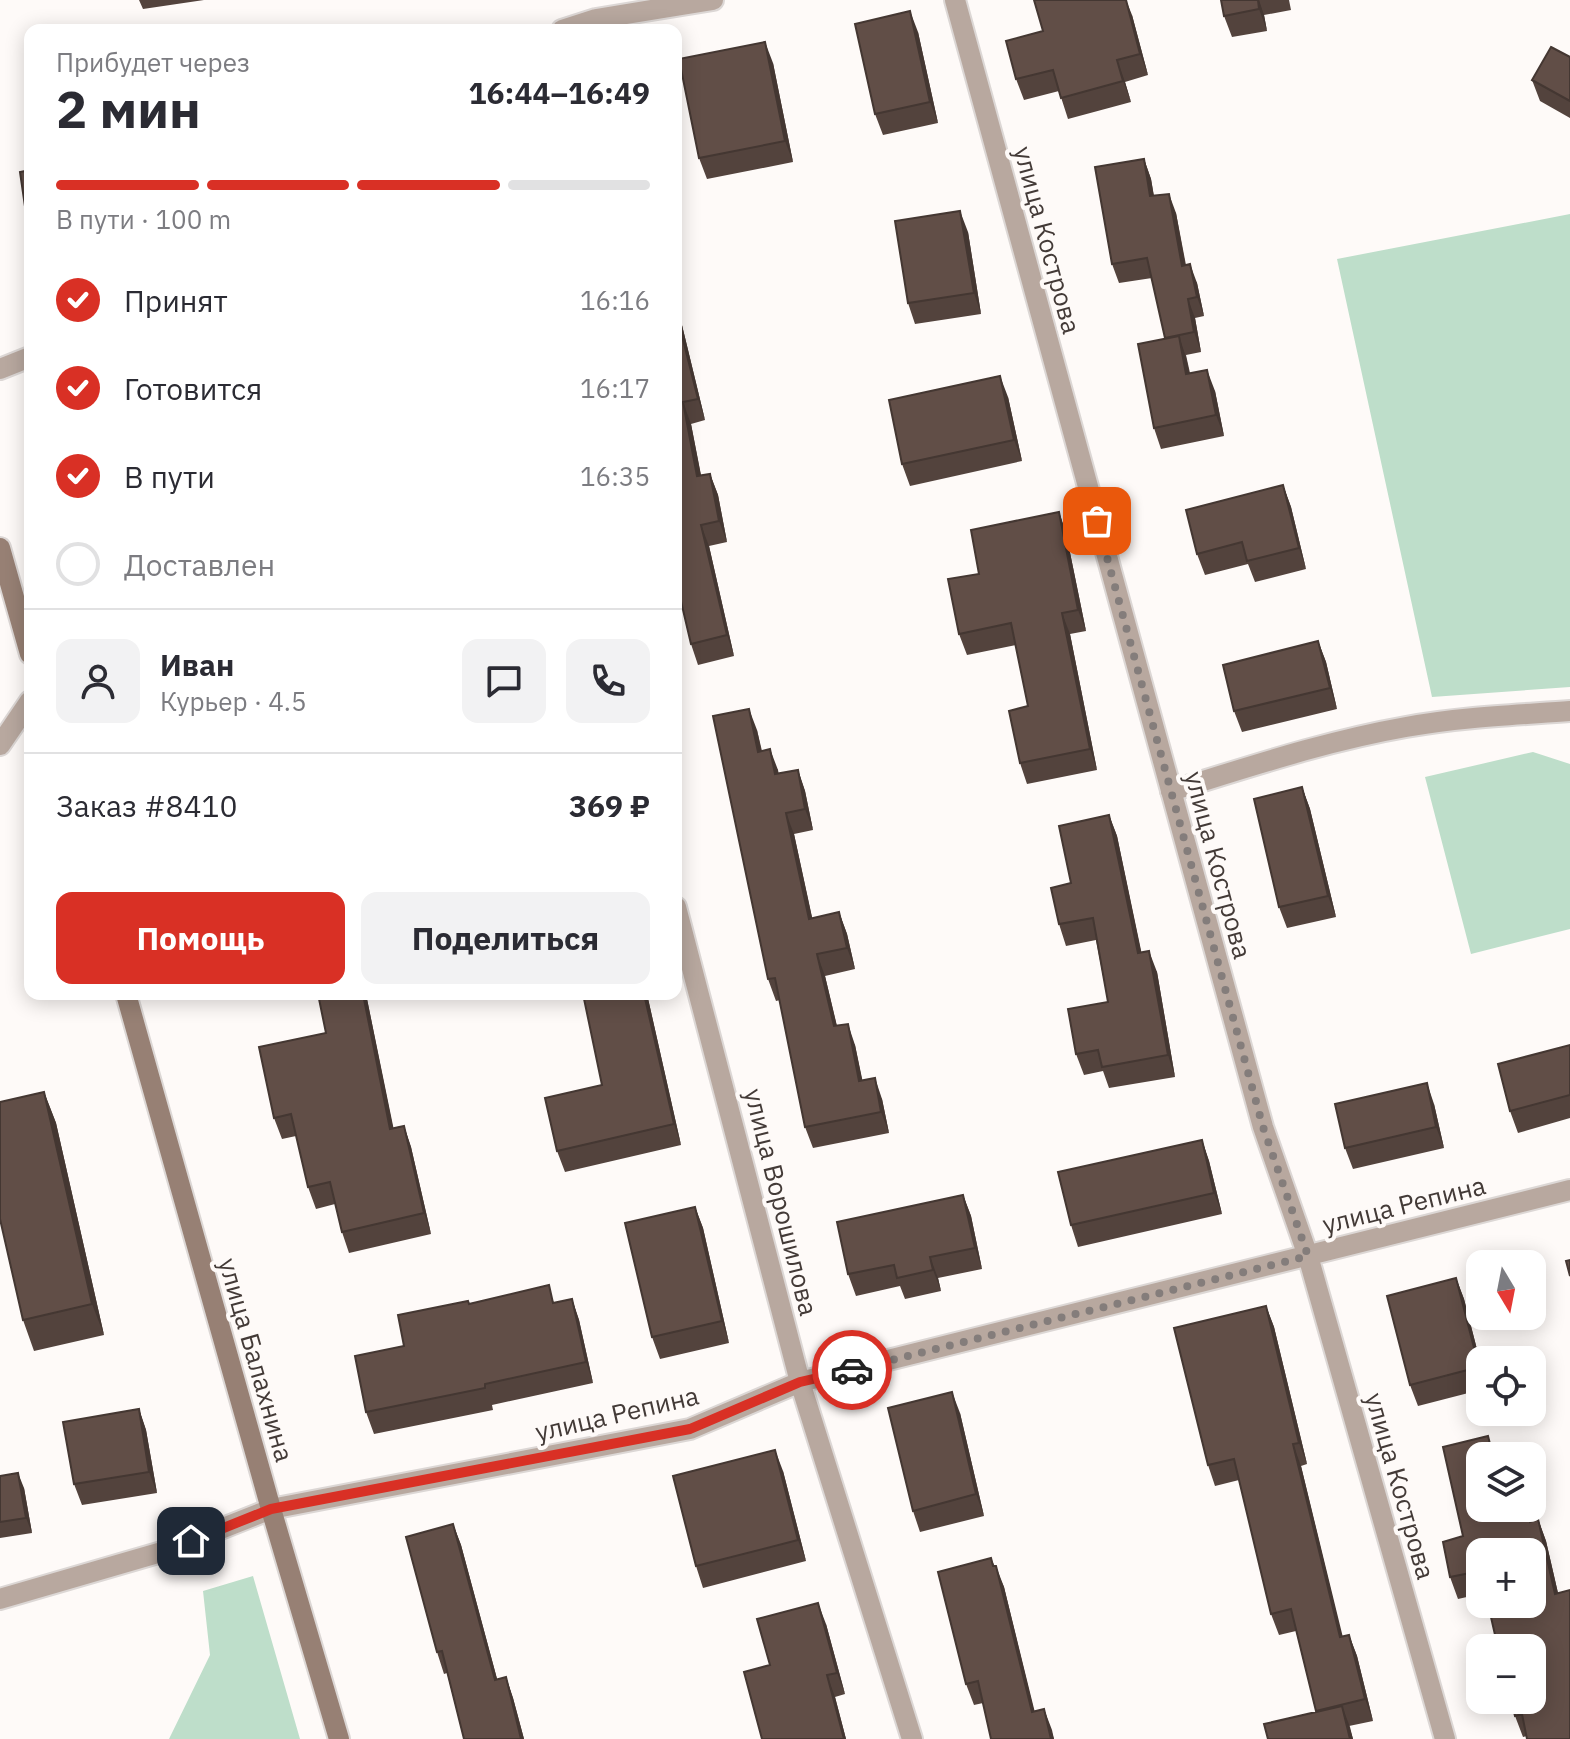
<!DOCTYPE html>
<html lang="ru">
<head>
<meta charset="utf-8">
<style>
  body { margin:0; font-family:"IBM Plex Sans",sans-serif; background:#f2f2f3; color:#2b2b33; height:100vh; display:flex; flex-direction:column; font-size:30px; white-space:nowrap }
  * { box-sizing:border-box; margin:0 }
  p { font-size:26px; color:#7c7c81 }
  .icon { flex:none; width:44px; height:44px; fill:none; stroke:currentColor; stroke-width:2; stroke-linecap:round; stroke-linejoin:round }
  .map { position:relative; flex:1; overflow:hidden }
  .side { position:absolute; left:24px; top:24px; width:658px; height:976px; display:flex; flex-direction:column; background:#fff; border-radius:16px; box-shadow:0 4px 20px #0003 }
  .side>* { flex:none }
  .needle { width:52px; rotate:170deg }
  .tools { position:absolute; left:1466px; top:1250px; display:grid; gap:16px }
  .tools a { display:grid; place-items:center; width:80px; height:80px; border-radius:16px; background:#fff; box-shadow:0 4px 20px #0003; font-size:40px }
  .pin { position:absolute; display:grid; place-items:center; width:68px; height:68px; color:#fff; margin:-34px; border-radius:16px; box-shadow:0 4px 12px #0006 }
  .courier { position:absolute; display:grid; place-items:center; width:80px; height:80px; margin:-40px; border:6px solid #d93025; border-radius:50%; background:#fff; color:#222; box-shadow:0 2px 10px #0007 }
  .head em { font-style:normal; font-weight:800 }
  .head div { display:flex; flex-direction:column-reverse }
  .head { display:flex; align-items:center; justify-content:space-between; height:136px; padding:0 32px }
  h1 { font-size:52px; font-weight:800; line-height:60px }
  .bar { display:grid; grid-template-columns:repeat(4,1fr); gap:12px 8px; align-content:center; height:96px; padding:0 32px }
  .bar i { height:10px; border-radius:6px; background:#e1e1e2 }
  .bar .selected { background:#d93025 }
  .bar p { grid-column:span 4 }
  .line { display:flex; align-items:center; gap:20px; padding:0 32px; border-top:2px solid #e1e1e2 }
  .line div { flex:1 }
  .round { display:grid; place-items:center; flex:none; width:84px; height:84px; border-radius:16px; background:#f2f2f3 }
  ol { padding:0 32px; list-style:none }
  li { display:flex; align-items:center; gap:24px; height:88px }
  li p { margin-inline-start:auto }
  li .icon { padding:8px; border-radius:50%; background:#d93025; color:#fff; stroke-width:4 }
  li:last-child { color:#7c7c81 }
  li i { width:44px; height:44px; border:4px solid #e1e1e2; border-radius:50% }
  .button { display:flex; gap:16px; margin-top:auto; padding:16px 32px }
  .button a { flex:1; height:92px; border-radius:16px; background:#d93025; color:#fff; font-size:32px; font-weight:800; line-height:92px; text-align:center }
  .button a+a { background:#f2f2f3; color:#2b2b33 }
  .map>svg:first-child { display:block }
  .green { fill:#bedeca }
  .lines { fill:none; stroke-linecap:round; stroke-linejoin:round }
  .lane-casing { stroke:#dcd7d5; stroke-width:24 }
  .street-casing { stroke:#dcd7d5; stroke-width:24 }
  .secondary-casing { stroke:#dcd7d5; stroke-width:24 }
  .lane { stroke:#b8a89f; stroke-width:20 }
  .street { stroke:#b8a89f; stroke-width:20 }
  .secondary { stroke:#978074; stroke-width:20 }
  .wall { fill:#53433d }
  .shaded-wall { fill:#443732 }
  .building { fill:#614e47; stroke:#443732; stroke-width:2 }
  .done { stroke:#847d7b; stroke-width:8; stroke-dasharray:0 14.4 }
  .route { stroke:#d93025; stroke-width:10 }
  .labels { text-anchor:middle; stroke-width:8; stroke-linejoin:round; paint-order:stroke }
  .street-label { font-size:26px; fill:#433a37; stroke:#fefaf8 }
</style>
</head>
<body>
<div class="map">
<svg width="1570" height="1739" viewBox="0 0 1570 1739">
  <rect width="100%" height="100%" fill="#fefaf8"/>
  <!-- green -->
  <path class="green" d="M 1570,214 L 1570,687 L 1432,697 L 1337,259 Z
    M 1533,752 L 1570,764 L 1570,929 L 1471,954 L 1425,777 Z
    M 253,1576 L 300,1739 L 169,1739 L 210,1655 L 203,1591 Z"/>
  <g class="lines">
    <defs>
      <path id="lane" d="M 0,745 L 30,701
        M 1171,791 C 1249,767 1326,741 1406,727 C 1460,717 1515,715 1570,711"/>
      <path id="street" d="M 955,0 L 1263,1127 L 1308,1256 L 1445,1739
        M 562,30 L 596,19 L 713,0
        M 0,369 L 30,357
        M 676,907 L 800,1382 L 912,1739
        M 0,1599 L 165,1551 L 271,1509 L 690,1429 L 800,1382 L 1570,1190"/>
      <path id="secondary" d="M 0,548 L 30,654
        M 126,994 L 271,1509 L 339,1739"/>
    </defs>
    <!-- lane casing -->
    <use href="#lane" class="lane-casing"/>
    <!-- street casing -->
    <use href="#street" class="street-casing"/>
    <!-- secondary casing -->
    <use href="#secondary" class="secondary-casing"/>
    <!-- lane -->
    <use href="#lane" class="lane"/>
    <!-- street -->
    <use href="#street" class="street"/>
    <!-- secondary -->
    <use href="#secondary" class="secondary"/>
  </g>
  <!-- wall -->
  <path class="wall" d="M 139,0 L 204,0 L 143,9 Z
    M 1221,0 L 1289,0 L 1291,10 L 1264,15 L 1267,31 L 1232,37 L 1224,16 Z
    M 1132,15 L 1148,75 L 1125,82 L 1131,102 L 1068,119 L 1059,91 L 1024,100 L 1016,79 Z
    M 918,32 L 938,123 L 883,135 L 875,114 Z
    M 1570,57 L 1570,118 L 1540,101 L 1532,80 Z
    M 773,63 L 793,162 L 707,179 L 699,158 Z
    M 1144,159 L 1151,179 L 1154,196 L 1176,213 L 1186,265 L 1197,283 L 1204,316 L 1195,318 L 1201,352 L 1186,355 L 1190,373 L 1215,391 L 1224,436 L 1161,449 L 1154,428 L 1165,338 L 1152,278 L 1119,283 L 1112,264 Z
    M 968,232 L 981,314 L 915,324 L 908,303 Z
    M 681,321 L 705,420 L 691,424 L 701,475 L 710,474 L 718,495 L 727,542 L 709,546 L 734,656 L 698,665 L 691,644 Z
    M 1008,397 L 1022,461 L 910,486 L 902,464 Z
    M 1283,485 L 1291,507 L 1306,569 L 1255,582 L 1248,564 L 1205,575 L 1197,554 Z
    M 1059,512 L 1066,533 L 1086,631 L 1070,634 L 1097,770 L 1027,784 L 1020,763 L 1028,706 L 1016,645 L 967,655 L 959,634 L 979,574 Z
    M 1318,641 L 1326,662 L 1337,709 L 1242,732 L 1234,711 Z
    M 757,730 L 762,751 L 778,770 L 778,774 L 798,770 L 805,791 L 813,830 L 794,834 L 812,918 L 839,912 L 847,934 L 855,969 L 825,976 L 837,1026 L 855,1045 L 862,1080 L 882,1099 L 889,1133 L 813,1148 L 805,1127 L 780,1000 L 776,1001 L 768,979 Z
    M 1302,787 L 1310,809 L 1336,917 L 1287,928 L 1279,907 Z
    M 1109,815 L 1117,836 L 1141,952 L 1157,972 L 1175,1077 L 1109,1088 L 1103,1071 L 1084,1075 L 1076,1054 L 1108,1002 L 1096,940 L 1066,946 L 1059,924 L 1071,883 Z
    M 318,994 L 366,994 L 393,1128 L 404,1126 L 411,1147 L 431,1234 L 349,1253 L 342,1232 L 335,1204 L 316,1209 L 308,1187 L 296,1136 L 282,1139 L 274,1118 L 326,1033 Z
    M 647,994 L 681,1145 L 565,1172 L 557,1151 L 602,1085 Z
    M 1570,1045 L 1570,1118 L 1518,1133 L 1510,1111 Z
    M 44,1092 L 56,1123 L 104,1335 L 34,1351 L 23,1320 Z
    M 1434,1104 L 1444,1148 L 1353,1169 L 1345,1148 Z
    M 1202,1140 L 1209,1161 L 1222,1214 L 1078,1247 L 1071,1225 Z
    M 963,1195 L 971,1216 L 982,1269 L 938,1278 L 941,1291 L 905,1299 L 900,1286 L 856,1296 L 848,1274 Z
    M 695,1207 L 703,1228 L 729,1343 L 660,1359 L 652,1337 Z
    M 1456,1278 L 1464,1299 L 1480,1361 L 1480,1390 L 1418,1406 L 1410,1385 Z
    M 572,1299 L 579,1320 L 593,1383 L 492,1405 L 493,1410 L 374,1434 L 366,1412 L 404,1346 L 469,1304 L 555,1303 Z
    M 1266,1306 L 1274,1327 L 1307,1464 L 1301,1466 L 1342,1637 L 1349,1635 L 1357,1656 L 1373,1721 L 1349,1726 L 1353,1739 L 1268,1739 L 1316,1712 L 1296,1631 L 1279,1635 L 1271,1614 L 1239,1480 L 1215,1486 L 1208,1465 Z
    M 139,1409 L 146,1430 L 157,1493 L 82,1505 L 74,1484 Z
    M 960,1413 L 984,1516 L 920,1532 L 913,1511 Z
    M 1488,1436 L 1495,1456 L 1480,1456 L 1480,1508 L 1530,1508 L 1532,1521 L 1538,1519 L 1546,1541 L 1558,1593 L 1570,1590 L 1570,1739 L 1527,1739 L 1527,1736 L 1523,1737 L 1515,1716 L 1511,1700 L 1532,1700 L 1532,1648 L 1498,1648 L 1488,1604 L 1532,1604 L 1532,1552 L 1480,1552 L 1480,1594 L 1458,1599 L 1450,1577 L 1443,1542 L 1463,1536 L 1443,1447 Z
    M 783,1471 L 806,1561 L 703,1588 L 696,1566 Z
    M 0,1476 L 24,1488 L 32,1533 L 0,1538 Z
    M 453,1524 L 461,1545 L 497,1679 L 506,1677 L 513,1698 L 524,1739 L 464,1739 L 447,1673 L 444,1674 L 437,1652 Z
    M 991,1558 L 1004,1587 L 1034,1711 L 1044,1709 L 1054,1739 L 991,1739 L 983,1703 L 974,1705 L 966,1684 Z
    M 826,1624 L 845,1694 L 835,1697 L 846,1739 L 762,1739 L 770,1665 Z"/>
  <!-- shaded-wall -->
  <path class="shaded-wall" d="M 1126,0 L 1132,15 L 1148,75 L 1140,54 Z
    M 1258,0 L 1259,0 L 1264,15 L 1267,31 L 1259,9 Z
    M 910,11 L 918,32 L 938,123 L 930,102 Z
    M 765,42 L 773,63 L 793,162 L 785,141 Z
    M 1117,60 L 1125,82 L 1131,102 L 1123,81 Z
    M 1144,159 L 1151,179 L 1157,216 L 1150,196 Z
    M 1169,194 L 1176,213 L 1189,285 L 1182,266 Z
    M 960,211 L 968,232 L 981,314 L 974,293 Z
    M 1190,264 L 1197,283 L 1204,316 L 1197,297 Z
    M 1188,299 L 1195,318 L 1201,352 L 1194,332 Z
    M 676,308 L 681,321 L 705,420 L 698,399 Z
    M 1179,336 L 1186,357 L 1194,395 L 1186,374 Z
    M 1207,370 L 1215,391 L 1224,436 L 1216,415 Z
    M 1000,376 L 1008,397 L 1022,461 L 1014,440 Z
    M 683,402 L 691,424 L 705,497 L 697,476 Z
    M 710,474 L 718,495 L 727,542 L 719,521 Z
    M 1283,485 L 1291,507 L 1306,569 L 1299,548 Z
    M 1059,512 L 1066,533 L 1086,631 L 1078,610 Z
    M 701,525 L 709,546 L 734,656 L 727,635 Z
    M 1062,613 L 1070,634 L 1097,770 L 1090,749 Z
    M 1318,641 L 1326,662 L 1337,709 L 1330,688 Z
    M 749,709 L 757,730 L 766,773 L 758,752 Z
    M 770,749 L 778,770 L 783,795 L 775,774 Z
    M 798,770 L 805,791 L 813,830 L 805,809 Z
    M 1302,787 L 1310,809 L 1336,917 L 1328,896 Z
    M 786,813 L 794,834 L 817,940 L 809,919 Z
    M 1109,815 L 1117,836 L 1146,974 L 1138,953 Z
    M 839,912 L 847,934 L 855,969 L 847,948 Z
    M 1149,951 L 1157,972 L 1175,1077 L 1168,1055 Z
    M 817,954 L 825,976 L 842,1048 L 834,1026 Z
    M 363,994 L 366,994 L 398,1150 L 390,1129 Z
    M 644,994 L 647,994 L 681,1145 L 674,1124 Z
    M 848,1024 L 855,1045 L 867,1102 L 859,1081 Z
    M 875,1078 L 882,1099 L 889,1133 L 881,1112 Z
    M 1427,1083 L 1434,1104 L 1444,1148 L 1436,1127 Z
    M 44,1092 L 56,1123 L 104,1335 L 92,1304 Z
    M 404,1126 L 411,1147 L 431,1234 L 424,1213 Z
    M 1202,1140 L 1209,1161 L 1222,1214 L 1214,1193 Z
    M 963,1195 L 971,1216 L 982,1269 L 975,1248 Z
    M 695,1207 L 703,1228 L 729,1343 L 722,1321 Z
    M 930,1257 L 938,1278 L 941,1291 L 933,1270 Z
    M 1456,1278 L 1464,1299 L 1480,1361 L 1480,1369 Z
    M 572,1299 L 579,1320 L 593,1383 L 586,1362 Z
    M 1266,1306 L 1274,1327 L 1307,1464 L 1299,1443 Z
    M 952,1392 L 960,1413 L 984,1516 L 976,1494 Z
    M 139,1409 L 146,1430 L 157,1493 L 149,1472 Z
    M 1293,1444 L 1301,1466 L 1348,1658 L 1340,1637 Z
    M 775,1450 L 783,1471 L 806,1561 L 798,1540 Z
    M 18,1473 L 24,1488 L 32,1533 L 26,1518 Z
    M 1527,1508 L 1530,1508 L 1537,1543 L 1530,1522 Z
    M 1538,1519 L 1546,1541 L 1563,1615 L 1555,1594 Z
    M 453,1524 L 461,1545 L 503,1701 L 495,1680 Z
    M 996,1566 L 1004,1587 L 1040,1733 L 1032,1712 Z
    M 818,1603 L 826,1624 L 845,1694 L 837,1673 Z
    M 1349,1635 L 1357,1656 L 1373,1721 L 1365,1699 Z
    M 827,1675 L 835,1697 L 846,1739 L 844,1739 Z
    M 506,1677 L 513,1698 L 524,1739 L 521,1739 Z
    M 1342,1706 L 1350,1727 L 1353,1739 L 1350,1739 Z
    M 1044,1709 L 1052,1730 L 1054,1739 L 1051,1739 Z"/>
  <!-- building -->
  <path class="building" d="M 1034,0 L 1126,0 L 1140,54 L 1117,60 L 1123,81 L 1061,98 L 1053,70 L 1016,79 L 1006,41 L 1043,31 Z
    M 1221,0 L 1258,0 L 1259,9 L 1224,16 Z
    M 910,11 L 930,102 L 875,114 L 855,24 Z
    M 765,42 L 785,141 L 699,158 L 679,59 Z
    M 1551,47 L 1570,57 L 1570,101 L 1532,80 Z
    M 1144,159 L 1150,196 L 1169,194 L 1182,266 L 1190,264 L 1197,297 L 1188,299 L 1194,332 L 1165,338 L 1147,258 L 1112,264 L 1095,167 Z
    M 30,170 L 30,234 L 29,234 L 20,172 Z
    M 960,211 L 974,293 L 908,303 L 895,221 Z
    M 676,312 L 698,399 L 683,402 L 697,476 L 710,474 L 719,521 L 701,525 L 727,635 L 691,644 L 676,580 Z
    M 1179,336 L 1186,374 L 1207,370 L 1216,415 L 1154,428 L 1138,344 Z
    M 1000,376 L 1014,440 L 902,464 L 889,400 Z
    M 1283,485 L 1299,548 L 1247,561 L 1242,542 L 1197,554 L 1186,510 Z
    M 1059,512 L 1078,610 L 1062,613 L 1090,749 L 1020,763 L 1009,711 L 1028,706 L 1011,623 L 959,634 L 948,579 L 979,574 L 971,530 Z
    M 1318,641 L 1330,688 L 1234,711 L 1223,665 Z
    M 749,709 L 758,752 L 770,749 L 775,774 L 798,770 L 805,809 L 786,813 L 809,919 L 839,912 L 847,948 L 817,954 L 834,1026 L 848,1024 L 859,1081 L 875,1078 L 881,1112 L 805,1127 L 775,978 L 768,979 L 713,716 Z
    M 1302,787 L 1328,896 L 1279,907 L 1254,799 Z
    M 1109,815 L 1138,953 L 1149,951 L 1168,1055 L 1102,1067 L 1098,1050 L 1076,1054 L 1068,1009 L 1108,1002 L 1093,918 L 1059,924 L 1051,888 L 1071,883 L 1059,826 Z
    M 318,994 L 363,994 L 390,1129 L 404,1126 L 424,1213 L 342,1232 L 330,1182 L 308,1187 L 291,1114 L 274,1118 L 259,1047 L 326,1033 Z
    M 583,994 L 644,994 L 674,1124 L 557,1151 L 545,1098 L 602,1085 Z
    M 1570,1045 L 1570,1095 L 1510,1111 L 1498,1064 Z
    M 1427,1083 L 1436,1127 L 1345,1148 L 1335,1104 Z
    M 44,1092 L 92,1304 L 23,1320 L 0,1219 L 0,1102 Z
    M 1202,1140 L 1214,1193 L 1071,1225 L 1058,1172 Z
    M 963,1195 L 975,1248 L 930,1257 L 933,1270 L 897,1278 L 894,1265 L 848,1274 L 837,1222 Z
    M 695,1207 L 722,1321 L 652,1337 L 625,1223 Z
    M 1570,1260 L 1570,1276 L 1566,1261 Z
    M 1456,1278 L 1479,1367 L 1410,1385 L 1387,1296 Z
    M 549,1285 L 553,1303 L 572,1299 L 586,1362 L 485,1384 L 485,1388 L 366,1412 L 355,1356 L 404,1346 L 398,1315 L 468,1301 L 469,1304 Z
    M 1266,1306 L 1299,1443 L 1293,1444 L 1340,1637 L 1349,1635 L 1365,1699 L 1316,1711 L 1291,1609 L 1271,1614 L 1234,1459 L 1208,1465 L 1174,1328 Z
    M 952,1392 L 976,1494 L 913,1511 L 888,1408 Z
    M 139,1409 L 149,1472 L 74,1484 L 63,1422 Z
    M 1488,1436 L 1493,1456 L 1480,1456 L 1480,1508 L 1527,1508 L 1530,1522 L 1538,1519 L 1555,1594 L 1570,1590 L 1570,1739 L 1527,1739 L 1522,1714 L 1515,1716 L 1511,1700 L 1532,1700 L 1532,1648 L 1498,1648 L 1488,1604 L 1532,1604 L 1532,1552 L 1480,1552 L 1480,1573 L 1480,1571 L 1450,1577 L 1443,1542 L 1463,1536 L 1443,1447 Z
    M 775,1450 L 798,1540 L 696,1566 L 673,1476 Z
    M 18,1473 L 26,1518 L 0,1522 L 0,1476 Z
    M 453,1524 L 495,1680 L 506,1677 L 521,1739 L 464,1739 L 442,1651 L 437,1652 L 406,1537 Z
    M 991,1558 L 993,1566 L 996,1566 L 1032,1712 L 1044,1709 L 1051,1739 L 991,1739 L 978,1681 L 966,1684 L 938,1572 Z
    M 818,1603 L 837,1673 L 827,1675 L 844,1739 L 762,1739 L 744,1672 L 770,1665 L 757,1619 Z
    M 1342,1706 L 1350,1739 L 1268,1739 L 1264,1724 Z"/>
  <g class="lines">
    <!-- done -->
    <path class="done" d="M 852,1370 L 1308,1256 L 1263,1127 L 1097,521"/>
    <!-- route -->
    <path class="route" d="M 191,1541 L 271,1509 L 690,1429 L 800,1382 L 852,1370"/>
  </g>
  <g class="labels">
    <!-- street labels -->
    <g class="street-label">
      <text transform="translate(1047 240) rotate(75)" y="9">улица Кострова</text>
      <text transform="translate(1218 865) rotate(75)" y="9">улица Кострова</text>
      <text transform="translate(781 1202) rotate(76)" y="9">улица Ворошилова</text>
      <text transform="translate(1404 1205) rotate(-14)" y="9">улица Репина</text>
      <text transform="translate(256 1360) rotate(74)" y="9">улица Балахнина</text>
      <text transform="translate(617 1414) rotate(-13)" y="9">улица Репина</text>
      <text transform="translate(1400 1486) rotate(74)" y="9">улица Кострова</text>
    </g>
  </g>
</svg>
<div class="tools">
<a><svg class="needle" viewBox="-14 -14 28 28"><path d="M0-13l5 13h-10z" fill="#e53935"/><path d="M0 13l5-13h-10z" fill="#7c7c81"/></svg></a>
<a><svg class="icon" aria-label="locate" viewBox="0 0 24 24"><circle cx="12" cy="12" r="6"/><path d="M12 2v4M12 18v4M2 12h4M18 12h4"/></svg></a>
<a><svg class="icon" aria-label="layers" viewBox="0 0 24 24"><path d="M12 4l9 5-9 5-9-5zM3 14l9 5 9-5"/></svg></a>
<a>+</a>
<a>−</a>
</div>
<div class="pin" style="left:1097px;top:521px;background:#ea580c"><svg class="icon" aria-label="bag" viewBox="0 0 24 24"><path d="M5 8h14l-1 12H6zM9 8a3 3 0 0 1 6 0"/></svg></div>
<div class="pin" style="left:191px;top:1541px;background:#1f2937"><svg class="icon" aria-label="home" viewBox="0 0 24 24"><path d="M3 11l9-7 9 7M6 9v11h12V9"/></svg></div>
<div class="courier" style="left:852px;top:1370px"><svg class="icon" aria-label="car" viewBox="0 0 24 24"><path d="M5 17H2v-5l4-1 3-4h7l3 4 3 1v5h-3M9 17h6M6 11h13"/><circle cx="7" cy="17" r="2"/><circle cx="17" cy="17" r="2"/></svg></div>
<section class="side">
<div class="head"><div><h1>2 мин</h1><p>Прибудет через</p></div><em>16:44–16:49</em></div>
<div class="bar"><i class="selected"></i><i class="selected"></i><i class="selected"></i><i></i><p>В пути · 100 m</p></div>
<ol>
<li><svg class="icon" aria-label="check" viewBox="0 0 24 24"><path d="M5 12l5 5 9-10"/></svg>Принят<p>16:16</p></li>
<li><svg class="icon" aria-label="check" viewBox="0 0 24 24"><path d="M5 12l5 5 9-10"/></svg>Готовится<p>16:17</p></li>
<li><svg class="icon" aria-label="check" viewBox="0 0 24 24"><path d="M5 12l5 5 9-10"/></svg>В пути<p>16:35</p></li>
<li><i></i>Доставлен</li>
</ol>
<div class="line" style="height:144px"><a class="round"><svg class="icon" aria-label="person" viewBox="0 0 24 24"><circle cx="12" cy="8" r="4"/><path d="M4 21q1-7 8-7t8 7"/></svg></a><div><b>Иван</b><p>Курьер · 4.5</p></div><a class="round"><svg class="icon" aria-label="chat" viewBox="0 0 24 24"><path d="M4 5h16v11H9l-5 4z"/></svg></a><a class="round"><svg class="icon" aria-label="phone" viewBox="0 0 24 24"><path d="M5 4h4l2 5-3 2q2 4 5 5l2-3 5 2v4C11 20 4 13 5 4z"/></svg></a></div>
<div class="line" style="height:104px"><div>Заказ #8410</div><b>369 ₽</b></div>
<div class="button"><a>Помощь</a><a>Поделиться</a></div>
</section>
</div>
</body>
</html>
